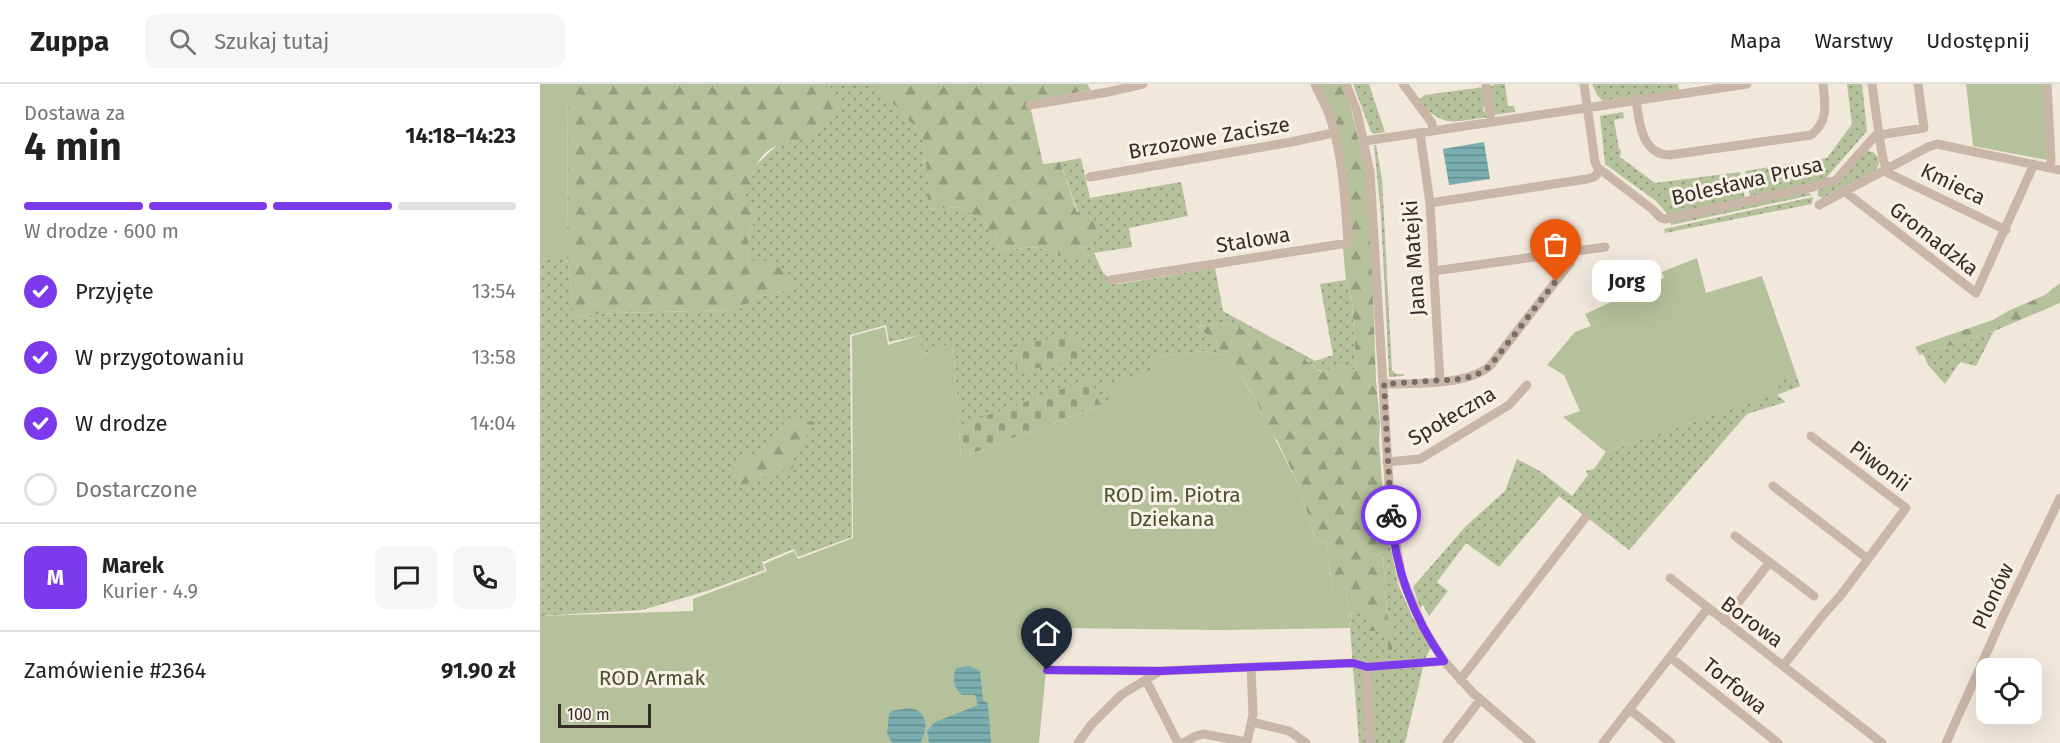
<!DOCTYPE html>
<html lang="pl">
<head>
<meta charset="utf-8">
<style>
  body { margin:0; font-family:"Fira Sans",sans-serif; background:#f6f6f6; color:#222; height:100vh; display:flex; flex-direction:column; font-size:22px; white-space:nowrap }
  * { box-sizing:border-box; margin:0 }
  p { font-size:20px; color:#767676 }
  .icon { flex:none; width:33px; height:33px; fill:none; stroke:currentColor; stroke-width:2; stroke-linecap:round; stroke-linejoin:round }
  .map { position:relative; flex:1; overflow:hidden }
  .details { display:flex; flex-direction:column; background:#fff; width:540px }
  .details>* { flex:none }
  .controls { position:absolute; left:1436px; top:574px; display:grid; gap:12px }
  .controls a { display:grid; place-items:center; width:66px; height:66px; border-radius:12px; background:#fff; box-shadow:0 6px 24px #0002; font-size:30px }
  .scale { position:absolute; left:18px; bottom:15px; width:93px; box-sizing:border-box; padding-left:6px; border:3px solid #362c28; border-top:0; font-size:16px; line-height:21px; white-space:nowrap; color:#362c28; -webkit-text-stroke:4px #f9f1e8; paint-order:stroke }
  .pin { position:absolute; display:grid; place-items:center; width:51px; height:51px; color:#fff; margin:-62px -26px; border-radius:50% 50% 50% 0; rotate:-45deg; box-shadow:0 0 6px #0007 }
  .pin .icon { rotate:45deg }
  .courier { position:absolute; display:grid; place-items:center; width:60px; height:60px; margin:-30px; border:4px solid #7c3aed; border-radius:50%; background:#fff; color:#222; box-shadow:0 2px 8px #0007 }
  .bubble { position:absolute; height:42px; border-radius:12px; background:#fff; box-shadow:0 6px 24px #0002; font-size:20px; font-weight:700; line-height:42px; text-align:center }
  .summary em { font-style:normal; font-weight:700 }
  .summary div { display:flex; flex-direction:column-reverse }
  .summary { display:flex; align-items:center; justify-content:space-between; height:102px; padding:0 24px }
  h1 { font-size:39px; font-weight:700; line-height:45px }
  .bar { display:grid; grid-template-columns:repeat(4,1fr); gap:9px 6px; align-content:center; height:72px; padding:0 24px }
  .bar i { height:8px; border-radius:4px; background:#e0e0e0 }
  .bar .current { background:#7c3aed }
  .bar p { grid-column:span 4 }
  .line { display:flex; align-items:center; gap:15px; padding:0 24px; border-top:2px solid #e0e0e0 }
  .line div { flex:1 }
  .round { display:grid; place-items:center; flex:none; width:63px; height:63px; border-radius:12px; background:#f6f6f6 }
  ol { padding:0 24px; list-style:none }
  li { display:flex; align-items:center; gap:18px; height:66px }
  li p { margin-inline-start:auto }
  li .icon { padding:6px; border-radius:50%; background:#7c3aed; color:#fff; stroke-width:4 }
  li:last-child { color:#767676 }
  li i { width:33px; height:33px; border:3px solid #e0e0e0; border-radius:50% }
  header { display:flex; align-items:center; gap:36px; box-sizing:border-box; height:84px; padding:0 30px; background:#fff; border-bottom:2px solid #e0e0e0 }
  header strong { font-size:28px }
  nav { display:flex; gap:33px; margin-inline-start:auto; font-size:21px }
  .search { width:420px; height:54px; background:#f6f6f6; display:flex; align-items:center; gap:15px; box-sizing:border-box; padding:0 21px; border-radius:12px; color:#767676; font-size:22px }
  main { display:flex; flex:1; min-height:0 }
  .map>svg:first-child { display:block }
  .grass { fill:url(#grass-dots) }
  .forest { fill:url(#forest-firs) }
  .cemetery { fill:url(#cemetery-stones) }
  .garden { fill:#b5c19b }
  .water { fill:url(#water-rules) }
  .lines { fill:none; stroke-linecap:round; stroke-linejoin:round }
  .minor { stroke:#cab6a7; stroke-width:9 }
  .done { stroke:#786d67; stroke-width:6; stroke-dasharray:0 10.8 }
  .route { stroke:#7c3aed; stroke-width:8 }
  .labels { text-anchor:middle; stroke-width:6; stroke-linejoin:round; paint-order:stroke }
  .street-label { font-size:21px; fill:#362c28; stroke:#f9f1e8 }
  .park-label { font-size:21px; fill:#46542c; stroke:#f9f1e8 }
</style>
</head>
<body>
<header>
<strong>Zuppa</strong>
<div class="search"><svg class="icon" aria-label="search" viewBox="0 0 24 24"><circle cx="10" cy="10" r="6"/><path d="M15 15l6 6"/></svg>Szukaj tutaj</div>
<nav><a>Mapa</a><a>Warstwy</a><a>Udostępnij</a></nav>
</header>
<main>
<section class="details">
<div class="summary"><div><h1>4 min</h1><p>Dostawa za</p></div><em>14:18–14:23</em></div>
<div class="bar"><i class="current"></i><i class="current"></i><i class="current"></i><i></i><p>W drodze · 600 m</p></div>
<ol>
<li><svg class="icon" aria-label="check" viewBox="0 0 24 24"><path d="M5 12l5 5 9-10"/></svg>Przyjęte<p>13:54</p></li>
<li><svg class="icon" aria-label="check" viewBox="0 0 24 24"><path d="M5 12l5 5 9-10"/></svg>W przygotowaniu<p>13:58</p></li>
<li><svg class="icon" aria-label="check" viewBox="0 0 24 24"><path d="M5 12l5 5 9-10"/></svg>W drodze<p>14:04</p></li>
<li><i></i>Dostarczone</li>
</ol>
<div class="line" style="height:108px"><b class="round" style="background:#7c3aed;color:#fff">M</b><div><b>Marek</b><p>Kurier · 4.9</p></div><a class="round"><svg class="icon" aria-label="chat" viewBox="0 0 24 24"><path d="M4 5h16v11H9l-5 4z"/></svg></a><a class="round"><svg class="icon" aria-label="phone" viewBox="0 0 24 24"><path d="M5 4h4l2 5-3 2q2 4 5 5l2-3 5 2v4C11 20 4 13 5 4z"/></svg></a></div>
<div class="line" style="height:78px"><div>Zamówienie #2364</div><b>91.90 zł</b></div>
</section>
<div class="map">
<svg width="1520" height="659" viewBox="0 0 1520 659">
  <defs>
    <pattern id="grass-dots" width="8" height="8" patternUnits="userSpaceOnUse" patternTransform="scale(1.5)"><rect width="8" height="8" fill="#b5c19b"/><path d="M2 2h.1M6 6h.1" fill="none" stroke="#949d7e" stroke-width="1.8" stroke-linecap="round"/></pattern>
    <pattern id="forest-firs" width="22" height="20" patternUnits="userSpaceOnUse" patternTransform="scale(1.5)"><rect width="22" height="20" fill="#b5c19b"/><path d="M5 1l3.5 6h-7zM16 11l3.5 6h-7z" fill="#949d7e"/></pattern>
    <pattern id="cemetery-stones" width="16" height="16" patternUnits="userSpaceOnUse" patternTransform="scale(1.5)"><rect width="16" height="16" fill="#b5c19b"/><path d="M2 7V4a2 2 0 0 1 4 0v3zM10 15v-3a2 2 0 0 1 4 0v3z" fill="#949d7e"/></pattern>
    <pattern id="water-rules" width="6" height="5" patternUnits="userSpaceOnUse" patternTransform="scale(1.5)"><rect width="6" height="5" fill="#7aadaf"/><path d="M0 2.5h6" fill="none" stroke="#658d8e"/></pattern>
  </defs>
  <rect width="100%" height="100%" fill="#f2e7db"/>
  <!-- grass -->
  <path class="grass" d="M 291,0 L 335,0 L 382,50 L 388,95 L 388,126 L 419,123 L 443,137 L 461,166 L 495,163 L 547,176 L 541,160 L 538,128 L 520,78 L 541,74 L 550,114 L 641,98 L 648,132 L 589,144 L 592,163 L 554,169 L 563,189 L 578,200 L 675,184 L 683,227 L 712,243 L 707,247 L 688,239 L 658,242 L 689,273 L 662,267 L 609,274 L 612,287 L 572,317 L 421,374 L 413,259 L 382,270 L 380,251 L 349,258 L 346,241 L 310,251 L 312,453 L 258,473 L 254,465 L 222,478 L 225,486 L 167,507 L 102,526 L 0,532 L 0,177 L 8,173 L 27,173 L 33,218 L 33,232 L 75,229 L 197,226 L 218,213 L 250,205 L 207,177 L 209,152 L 216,131 L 194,110 L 212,92 L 216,81 L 237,61 L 260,54 L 278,46 L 291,9 Z
    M 813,0 L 829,0 L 845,48 L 834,50 L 831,48 Z
    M 955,0 L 965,0 L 968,22 L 974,22 L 975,28 L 954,31 L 950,3 Z
    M 1052,0 L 1138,0 L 1139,6 L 1063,17 L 1057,11 Z
    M 1307,0 L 1322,0 L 1327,47 L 1287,93 L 1288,96 L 1210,113 L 1205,87 L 1287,74 L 1312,40 Z
    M 944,3 L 947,22 L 943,22 L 944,28 L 948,28 L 949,33 C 912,37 905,46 878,16 L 885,11 Z
    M 1083,28 L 1084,34 L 1074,36 L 1079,65 L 1081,66 L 1080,73 L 1115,99 L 1200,88 L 1205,115 L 1128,131 L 1116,117 L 1065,80 L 1060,32 Z
    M 834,61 L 836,61 L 842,95 L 852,286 L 856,290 L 864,290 L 864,292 L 849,293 L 849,290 L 841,132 Z
    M 1328,67 L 1333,68 L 1338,73 L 1339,81 L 1336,86 L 1283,114 L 1278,112 L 1278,107 L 1323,69 Z
    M 1267,108 L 1272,111 L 1131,141 L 1130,137 Z
    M 1273,113 L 1272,120 L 1125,149 L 1124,145 Z
    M 806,196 L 812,217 L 816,286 L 799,281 L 782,288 L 765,276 L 768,273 L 775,277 L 793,271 L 780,200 Z
    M 1454,247 L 1436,282 L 1420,278 L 1405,300 L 1388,281 L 1383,270 L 1380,271 L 1375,263 L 1386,259 L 1393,267 Z
    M 1256,290 L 1260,302 L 1237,311 L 1246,318 L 1207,330 L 1089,466 L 1019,412 L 959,483 L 926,459 L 897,498 L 908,507 L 889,532 L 883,521 L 880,524 L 873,503 L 925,443 L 965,407 L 977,375 L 1000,387 L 1032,412 L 1048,391 L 1046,387 L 1054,385 L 1066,368 L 1239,308 L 1237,297 Z
    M 843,424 L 858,500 L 872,532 L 891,563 L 885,575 L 865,659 L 819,659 L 810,544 L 812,528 L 827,528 L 848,547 L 848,565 L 851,540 L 847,531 L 842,454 Z"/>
  <!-- forest -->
  <path class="forest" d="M 28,0 L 291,0 L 291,9 L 302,20 C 294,28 288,38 279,45 C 255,65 226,49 212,92 L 217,100 L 194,110 L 216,131 L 209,152 L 207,177 L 231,177 L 249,192 L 250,205 L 218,213 L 197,226 L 75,229 L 33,232 L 33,218 L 27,173 Z
    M 335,0 L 547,0 L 551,6 L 489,17 L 503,80 L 520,78 L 537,128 L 553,131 L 558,152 L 541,161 L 548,177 L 495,163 L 461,166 L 443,137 L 419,123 L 388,126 L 388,95 L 382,50 Z
    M 778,0 L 802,0 L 811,25 L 827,92 L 832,180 L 836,296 L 840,339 L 839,357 L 842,399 L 842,454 L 847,531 L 851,540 L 852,566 L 848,566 L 848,547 L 828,547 L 827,528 L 812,528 L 810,544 L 806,509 L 793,509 L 786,457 L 776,458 L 760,404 L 737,356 C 727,345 723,329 715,315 C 699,286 681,265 658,242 L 688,239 L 707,247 L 712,243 L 768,273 L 765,276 L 781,288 L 799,281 L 816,286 L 812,216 L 806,196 L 803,164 L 812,162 L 810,130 Z
    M 1520,199 L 1520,219 L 1454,247 L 1393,267 L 1386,259 L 1453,236 L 1468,227 L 1505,211 Z
    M 245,335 L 275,338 L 263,358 L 250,369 L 253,384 L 198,402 L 192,380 L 228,363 Z"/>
  <!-- cemetery -->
  <path class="cemetery" d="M 537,251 L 543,275 L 477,288 L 472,261 Z
    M 551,295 L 560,320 L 423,373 L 420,341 Z"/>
  <!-- garden -->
  <path class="garden" d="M 0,0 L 28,0 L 27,173 L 8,173 L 0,177 Z
    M 1426,0 L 1504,0 L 1507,76 L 1433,62 Z
    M 1157,174 L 1166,209 L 1222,192 L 1256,290 L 1237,297 L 1240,308 L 1066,368 L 1023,333 L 1040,327 L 1024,291 L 1007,281 L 1035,248 L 1051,242 L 1045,230 L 1124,194 L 1122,188 Z
    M 345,243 L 348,261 L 380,251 L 383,270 L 413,258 L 421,374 L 572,317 L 564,302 L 612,287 L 609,274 L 662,267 L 689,273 L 715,315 L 760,404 L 776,458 L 786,457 L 793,509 L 806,509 L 810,544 L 678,546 L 518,544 L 509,555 L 499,659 L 0,659 L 0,532 L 153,527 L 153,515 L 227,487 L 224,480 L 254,467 L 258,475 L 313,454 L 312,252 Z"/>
  <!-- water -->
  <path class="water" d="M 944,58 L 950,95 L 909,101 L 903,65 Z
    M 429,582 L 440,587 L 443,616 L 448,619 L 451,659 L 389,659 L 387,647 L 395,638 L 438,621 L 435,611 L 422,611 C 413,602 412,595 416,584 Z
    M 368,624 C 388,625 389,645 380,659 L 352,659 L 347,649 L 349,630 L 352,627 Z"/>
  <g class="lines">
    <!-- minor -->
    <path class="minor" d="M 806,0 L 817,28 L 830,88 L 851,432 L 862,494 L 884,545 L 904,577 L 933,609 L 991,659
      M 863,0 L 892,39 L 893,47
      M 946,0 L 951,38
      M 1044,0 L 1055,78 L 1057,83 L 1112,125 L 1121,134 L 1125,135 L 1273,103 L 1296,96 L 1335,52 L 1339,51 L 1332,0
      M 1378,0 L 1384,44 L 1339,51 L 1343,75 L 1348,89 L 1466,146
      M 1507,0 L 1511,76 L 1510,83
      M 1096,15 C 1099,37 1101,71 1130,71 L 1271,51 C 1289,37 1285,20 1283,0
      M 490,21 L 568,8 L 603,0
      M 880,49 L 890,119 L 900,297
      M 825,57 L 1207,0
      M 550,93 L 751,58 L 793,49
      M 1304,107 L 1436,209 L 1494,80
      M 890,119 L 1047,95 L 1054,93 L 1061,86
      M 1279,121 L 1388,63 L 1397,60 L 1520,86
      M 894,187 L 1065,163
      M 571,196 L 808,159 C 805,118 803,69 789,30 C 785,20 779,10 775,0
      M 844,300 C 876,299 925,302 950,282 L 1030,179 L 1030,169
      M 847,378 L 880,375 L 969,321 L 987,301
      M 1233,402 L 1328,475
      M 1195,452 L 1274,512
      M 1130,494 L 1342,659
      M 1184,537 L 1229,479
      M 1130,573 L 1238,659
      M 1243,582 L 1283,531 L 1301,511 L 1366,424 L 1271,352
      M 827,583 L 830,659
      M 507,586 L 620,587 L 813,579 L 827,583 L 904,577
      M 606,596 L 638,659
      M 920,596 L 1045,434
      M 1089,625 L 1131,659
      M 712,638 L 749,647 L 766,659
      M 538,659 L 551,641 L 581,611 L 620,587
      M 643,659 L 656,652 L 663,650 L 707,658
      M 707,659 L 713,630 L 711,583
      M 907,659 L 940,616
      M 1063,659 L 1168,524
      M 1406,659 L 1464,530 L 1520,414"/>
  </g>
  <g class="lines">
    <!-- done -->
    <path class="done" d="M 851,431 L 844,300 L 921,295 C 933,293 941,289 950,282 L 1016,197"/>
    <!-- route -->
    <path class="route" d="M 507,586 L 620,587 L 813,579 L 827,583 L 904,577 C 873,533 855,485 851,431"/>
  </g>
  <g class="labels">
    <!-- street labels -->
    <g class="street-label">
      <text transform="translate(669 54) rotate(-10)" y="7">Brzozowe Zacisze</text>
      <text transform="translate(1207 97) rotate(-13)" y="7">Bolesława Prusa</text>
      <text transform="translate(1413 100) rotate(26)" y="7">Kmieca</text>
      <text transform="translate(1394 155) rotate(38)" y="7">Gromadzka</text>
      <text transform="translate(713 156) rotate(-9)" y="7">Stalowa</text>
      <text transform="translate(874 174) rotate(-94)" y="7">Jana Matejki</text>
      <text transform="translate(912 332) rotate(-30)" y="7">Społeczna</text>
      <text transform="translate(1340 382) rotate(37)" y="7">Piwonii</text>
      <text transform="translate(1453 512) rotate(-65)" y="7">Plonów</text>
      <text transform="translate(1212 538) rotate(36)" y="7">Borowa</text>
      <text transform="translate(1195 602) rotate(39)" y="7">Torfowa</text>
    </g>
    <!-- park labels -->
    <g class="park-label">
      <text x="632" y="418">ROD im. Piotra<tspan x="632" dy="24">Dziekana</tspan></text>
      <text x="112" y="601">ROD Armak</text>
    </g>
  </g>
</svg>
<div class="controls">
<a><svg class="icon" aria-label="locate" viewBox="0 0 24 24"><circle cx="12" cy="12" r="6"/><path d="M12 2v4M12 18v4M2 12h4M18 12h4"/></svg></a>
</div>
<div class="scale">100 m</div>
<div class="pin" style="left:1016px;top:197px;background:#ea580c"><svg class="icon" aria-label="bag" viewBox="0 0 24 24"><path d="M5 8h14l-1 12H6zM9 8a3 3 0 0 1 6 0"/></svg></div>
<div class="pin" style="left:507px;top:586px;background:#1f2937"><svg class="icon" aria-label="home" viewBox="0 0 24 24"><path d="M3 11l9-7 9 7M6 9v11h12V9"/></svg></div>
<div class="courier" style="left:851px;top:431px"><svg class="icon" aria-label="bike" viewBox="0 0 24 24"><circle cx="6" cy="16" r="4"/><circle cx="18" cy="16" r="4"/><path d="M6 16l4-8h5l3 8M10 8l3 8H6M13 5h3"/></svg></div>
<div class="bubble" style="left:1052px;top:176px;width:69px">Jorg</div>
</div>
</main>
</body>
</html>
